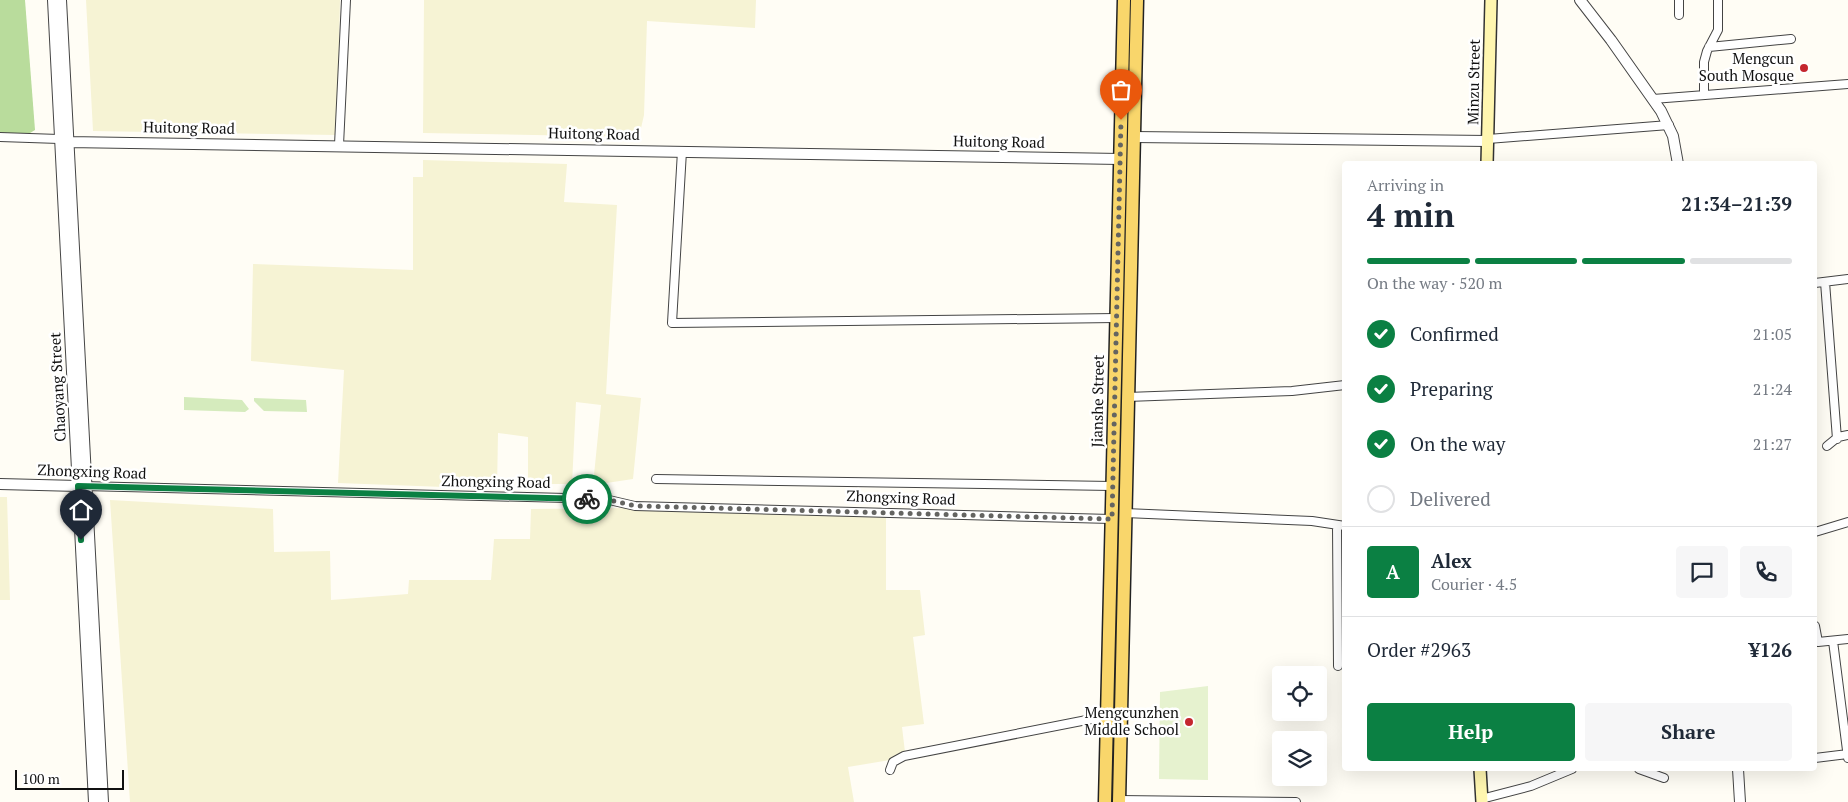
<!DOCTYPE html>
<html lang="en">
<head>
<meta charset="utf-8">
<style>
  body { margin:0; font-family:"PT Serif",serif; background:#f6f6f7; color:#1f2937; height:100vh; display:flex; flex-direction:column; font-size:19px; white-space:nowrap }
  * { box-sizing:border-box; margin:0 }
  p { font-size:16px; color:#747a83 }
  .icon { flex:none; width:28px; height:28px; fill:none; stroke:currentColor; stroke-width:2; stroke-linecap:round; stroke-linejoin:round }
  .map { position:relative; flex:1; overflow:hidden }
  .sheet { position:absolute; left:1342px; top:161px; width:475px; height:610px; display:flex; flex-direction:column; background:#fff; border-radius:5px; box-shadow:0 5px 20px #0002 }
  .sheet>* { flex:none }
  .buttons { position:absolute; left:1272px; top:666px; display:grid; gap:10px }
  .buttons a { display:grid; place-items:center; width:55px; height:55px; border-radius:5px; background:#fff; box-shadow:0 5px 20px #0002; font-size:25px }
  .scale { position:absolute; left:15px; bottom:12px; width:109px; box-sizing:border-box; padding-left:5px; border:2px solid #111; border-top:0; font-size:14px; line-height:18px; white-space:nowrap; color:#111; -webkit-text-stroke:4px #fff; paint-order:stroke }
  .pin { position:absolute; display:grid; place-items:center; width:42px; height:42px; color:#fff; margin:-51px -21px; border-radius:50% 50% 50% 0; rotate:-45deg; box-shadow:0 0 5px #0007 }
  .pin .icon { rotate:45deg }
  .courier { position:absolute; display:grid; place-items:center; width:50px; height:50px; margin:-25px; border:4px solid #0b8043; border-radius:50%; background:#fff; color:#222; box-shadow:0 1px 6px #0007 }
  .overview em { font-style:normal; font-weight:700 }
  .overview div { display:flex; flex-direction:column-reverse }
  .overview { display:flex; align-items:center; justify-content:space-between; height:85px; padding:0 25px }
  h1 { font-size:32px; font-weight:700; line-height:38px }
  .bar { display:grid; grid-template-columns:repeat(4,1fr); gap:8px 5px; align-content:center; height:60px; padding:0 25px }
  .bar i { height:6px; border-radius:4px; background:#e0e1e3 }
  .bar .selected { background:#0b8043 }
  .bar p { grid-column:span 4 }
  .line { display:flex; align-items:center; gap:12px; padding:0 25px; border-top:1px solid #e0e1e3 }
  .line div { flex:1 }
  .round { display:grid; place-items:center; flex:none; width:52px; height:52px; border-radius:5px; background:#f6f6f7 }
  ol { padding:0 25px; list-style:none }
  li { display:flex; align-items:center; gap:15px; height:55px }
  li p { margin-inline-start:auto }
  li .icon { padding:5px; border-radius:50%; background:#0b8043; color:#fff; stroke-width:4 }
  li:last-child { color:#747a83 }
  li i { width:28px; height:28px; border:2px solid #e0e1e3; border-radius:50% }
  .button { display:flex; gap:10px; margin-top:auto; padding:10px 25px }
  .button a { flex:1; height:58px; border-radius:5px; background:#0b8043; color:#fff; font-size:20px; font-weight:700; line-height:58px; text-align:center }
  .button a+a { background:#f6f6f7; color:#1f2937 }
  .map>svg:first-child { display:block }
  .farmland { fill:#f6f3d4 }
  .green { fill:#d5ebbd }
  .forest { fill:#b9dc9c }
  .pitch { fill:#e6f2cf }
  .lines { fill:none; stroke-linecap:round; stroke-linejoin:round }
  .minor-casing { stroke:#444; stroke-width:10 }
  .tertiary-casing { stroke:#444; stroke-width:12 }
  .secondary-casing { stroke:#333; stroke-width:14 }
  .primary-casing { stroke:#222; stroke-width:15 }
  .minor { stroke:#fff; stroke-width:8 }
  .tertiary { stroke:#fff; stroke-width:10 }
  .secondary { stroke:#fff6b0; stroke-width:11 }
  .primary { stroke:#f9d66b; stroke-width:12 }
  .done { stroke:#646461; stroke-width:5; stroke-dasharray:0 9 }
  .route { stroke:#0b8043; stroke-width:6 }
  .poi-dot { fill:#c4262e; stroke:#fff; stroke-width:2 }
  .labels { text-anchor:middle; stroke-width:5; stroke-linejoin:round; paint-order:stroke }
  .poi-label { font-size:15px; fill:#111; stroke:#fff; text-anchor:end }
  .street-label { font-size:15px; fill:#111; stroke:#fff }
</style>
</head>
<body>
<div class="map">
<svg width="1848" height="802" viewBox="0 0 1848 802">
  <rect width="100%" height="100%" fill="#fffdf5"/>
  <!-- farmland -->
  <path class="farmland" d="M 86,0 L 340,0 L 337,135 L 93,131 Z
    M 424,0 L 756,0 L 755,28 L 647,21 L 644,115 L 639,137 L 423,133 Z
    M 423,160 L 567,164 L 564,202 L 617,205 L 606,394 L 641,398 L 633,479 L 593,485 L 601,405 L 576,402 L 572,484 L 528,484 L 528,437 L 498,433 L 497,489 L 338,483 L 344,370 L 251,361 L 253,264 L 413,270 L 413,177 L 423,177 Z
    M 0,497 L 7,497 L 10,600 L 0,600 Z
    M 110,500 L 273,509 L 274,552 L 330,551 L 331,600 L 408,594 L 409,580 L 491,580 L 494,539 L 530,539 L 531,509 L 629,508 L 886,517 L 886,590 L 920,590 L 925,635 L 913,637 L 924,724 L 902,727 L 905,752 L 890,760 L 848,767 L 854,802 L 130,802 Z"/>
  <!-- green -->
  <path class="green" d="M 184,397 L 242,400 L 249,409 L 245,412 L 184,410 Z
    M 254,398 L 306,400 L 307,412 L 264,411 L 254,401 Z"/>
  <!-- forest -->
  <path class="forest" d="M 0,0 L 25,0 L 35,130 L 30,133 L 0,133 Z"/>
  <!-- pitch -->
  <path class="pitch" d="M 1208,686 L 1208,780 L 1159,779 L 1160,692 Z"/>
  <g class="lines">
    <defs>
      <path id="minor" d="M 1679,15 L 1679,0
        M 1709,47 L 1791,39
        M 1704,95 L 1704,62 L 1707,51 L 1718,30 L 1718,0
        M 1653,99 L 1848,84
        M 0,137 L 59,139
        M 1488,139 L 1669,125
        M 339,145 L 346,0
        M 682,151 L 672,323 L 1116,318
        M 1825,282 L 1837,439
        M 1815,283 L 1848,279
        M 1127,397 L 1292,391 L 1345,385
        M 1827,446 L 1838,437 L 1848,435
        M 656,479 L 1112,486
        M 83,486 L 605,499 L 635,506 L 1111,519
        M 1125,513 L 1312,521 L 1345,526
        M 1337,525 L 1338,666
        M 1815,532 L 1848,522
        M 1815,626 L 1818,642 L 1848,639
        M 1833,641 L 1848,758
        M 1815,758 L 1848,754
        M 1639,769 L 1664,778
        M 890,770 L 893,762 L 904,756 L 1107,716
        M 1481,799 L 1531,786 L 1572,769
        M 1119,800 L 1296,802"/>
      <path id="tertiary" d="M 53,0 L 94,802
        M 61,0 L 103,802
        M 1580,0 L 1611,40 L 1661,111 L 1673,136 L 1678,164
        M 1133,137 L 1488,141
        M 68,142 L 1120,159
        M 0,484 L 78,486
        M 1738,769 L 1740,802"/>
      <path id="secondary" d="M 1487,164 L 1491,0
        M 1480,769 L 1482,802"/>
      <path id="primary" d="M 1105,802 L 1124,0
        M 1119,802 L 1137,0"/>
    </defs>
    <!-- minor casing -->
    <use href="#minor" class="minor-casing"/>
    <!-- tertiary casing -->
    <use href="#tertiary" class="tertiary-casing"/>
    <!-- secondary casing -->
    <use href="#secondary" class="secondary-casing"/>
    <!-- primary casing -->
    <use href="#primary" class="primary-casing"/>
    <!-- minor -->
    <use href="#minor" class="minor"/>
    <!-- tertiary -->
    <use href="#tertiary" class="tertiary"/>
    <!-- secondary -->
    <use href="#secondary" class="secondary"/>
    <!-- primary -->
    <use href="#primary" class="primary"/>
  </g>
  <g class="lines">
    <!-- done -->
    <path class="done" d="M 587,499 L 605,499 L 636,506 L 1112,519 L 1121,120"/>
    <!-- route -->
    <path class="route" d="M 81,540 L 78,486 L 587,499"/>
  </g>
  <!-- markers -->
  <g class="poi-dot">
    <circle cx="1804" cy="68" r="5"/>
    <circle cx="1189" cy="722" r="5"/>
  </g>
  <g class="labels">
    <!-- poi labels -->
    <g class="poi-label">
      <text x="1794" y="64">Mengcun<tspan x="1794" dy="17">South Mosque</tspan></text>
      <text x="1179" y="718">Mengcunzhen<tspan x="1179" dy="17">Middle School</tspan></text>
    </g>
    <!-- street labels -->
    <g class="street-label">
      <text transform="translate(1474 82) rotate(-89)" y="5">Minzu Street</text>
      <text transform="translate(189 128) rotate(1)" y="5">Huitong Road</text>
      <text transform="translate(594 134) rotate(1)" y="5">Huitong Road</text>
      <text transform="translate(999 142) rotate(1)" y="5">Huitong Road</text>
      <text transform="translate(58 387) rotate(-93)" y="5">Chaoyang Street</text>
      <text transform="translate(1098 401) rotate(-89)" y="5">Jianshe Street</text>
      <text transform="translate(92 472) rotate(2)" y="5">Zhongxing Road</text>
      <text transform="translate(496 482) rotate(1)" y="5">Zhongxing Road</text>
      <text transform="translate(901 498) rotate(2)" y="5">Zhongxing Road</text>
    </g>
  </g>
</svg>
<div class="buttons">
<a><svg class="icon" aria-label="locate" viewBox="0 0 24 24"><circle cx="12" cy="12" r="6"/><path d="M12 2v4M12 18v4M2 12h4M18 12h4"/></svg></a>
<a><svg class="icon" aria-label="layers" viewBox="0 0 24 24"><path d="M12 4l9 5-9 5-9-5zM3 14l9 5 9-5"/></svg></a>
</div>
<div class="scale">100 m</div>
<div class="pin" style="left:1121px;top:120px;background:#ea580c"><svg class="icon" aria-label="bag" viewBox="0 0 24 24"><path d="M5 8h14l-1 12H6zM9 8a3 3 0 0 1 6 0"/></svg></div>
<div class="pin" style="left:81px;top:540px;background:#1f2937"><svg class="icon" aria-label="home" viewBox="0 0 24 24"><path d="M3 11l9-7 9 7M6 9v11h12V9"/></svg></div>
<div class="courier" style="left:587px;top:499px"><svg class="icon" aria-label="bike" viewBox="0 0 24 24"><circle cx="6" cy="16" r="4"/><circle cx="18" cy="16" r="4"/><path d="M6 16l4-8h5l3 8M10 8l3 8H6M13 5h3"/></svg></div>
<section class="sheet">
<div class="overview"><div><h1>4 min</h1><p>Arriving in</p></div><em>21:34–21:39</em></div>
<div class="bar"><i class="selected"></i><i class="selected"></i><i class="selected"></i><i></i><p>On the way · 520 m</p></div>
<ol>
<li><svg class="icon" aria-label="check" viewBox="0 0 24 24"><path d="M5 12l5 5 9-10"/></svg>Confirmed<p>21:05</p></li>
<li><svg class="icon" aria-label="check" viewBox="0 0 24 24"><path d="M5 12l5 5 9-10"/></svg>Preparing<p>21:24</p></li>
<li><svg class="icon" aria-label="check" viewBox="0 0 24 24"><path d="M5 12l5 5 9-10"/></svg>On the way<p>21:27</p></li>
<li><i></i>Delivered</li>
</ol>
<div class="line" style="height:90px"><b class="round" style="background:#0b8043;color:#fff">A</b><div><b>Alex</b><p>Courier · 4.5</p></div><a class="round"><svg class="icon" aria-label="chat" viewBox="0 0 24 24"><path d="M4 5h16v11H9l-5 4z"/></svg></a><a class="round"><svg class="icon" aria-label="phone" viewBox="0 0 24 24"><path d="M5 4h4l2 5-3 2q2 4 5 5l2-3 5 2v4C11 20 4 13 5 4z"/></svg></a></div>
<div class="line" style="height:65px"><div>Order #2963</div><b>¥126</b></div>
<div class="button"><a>Help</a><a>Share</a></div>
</section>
</div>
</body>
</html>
